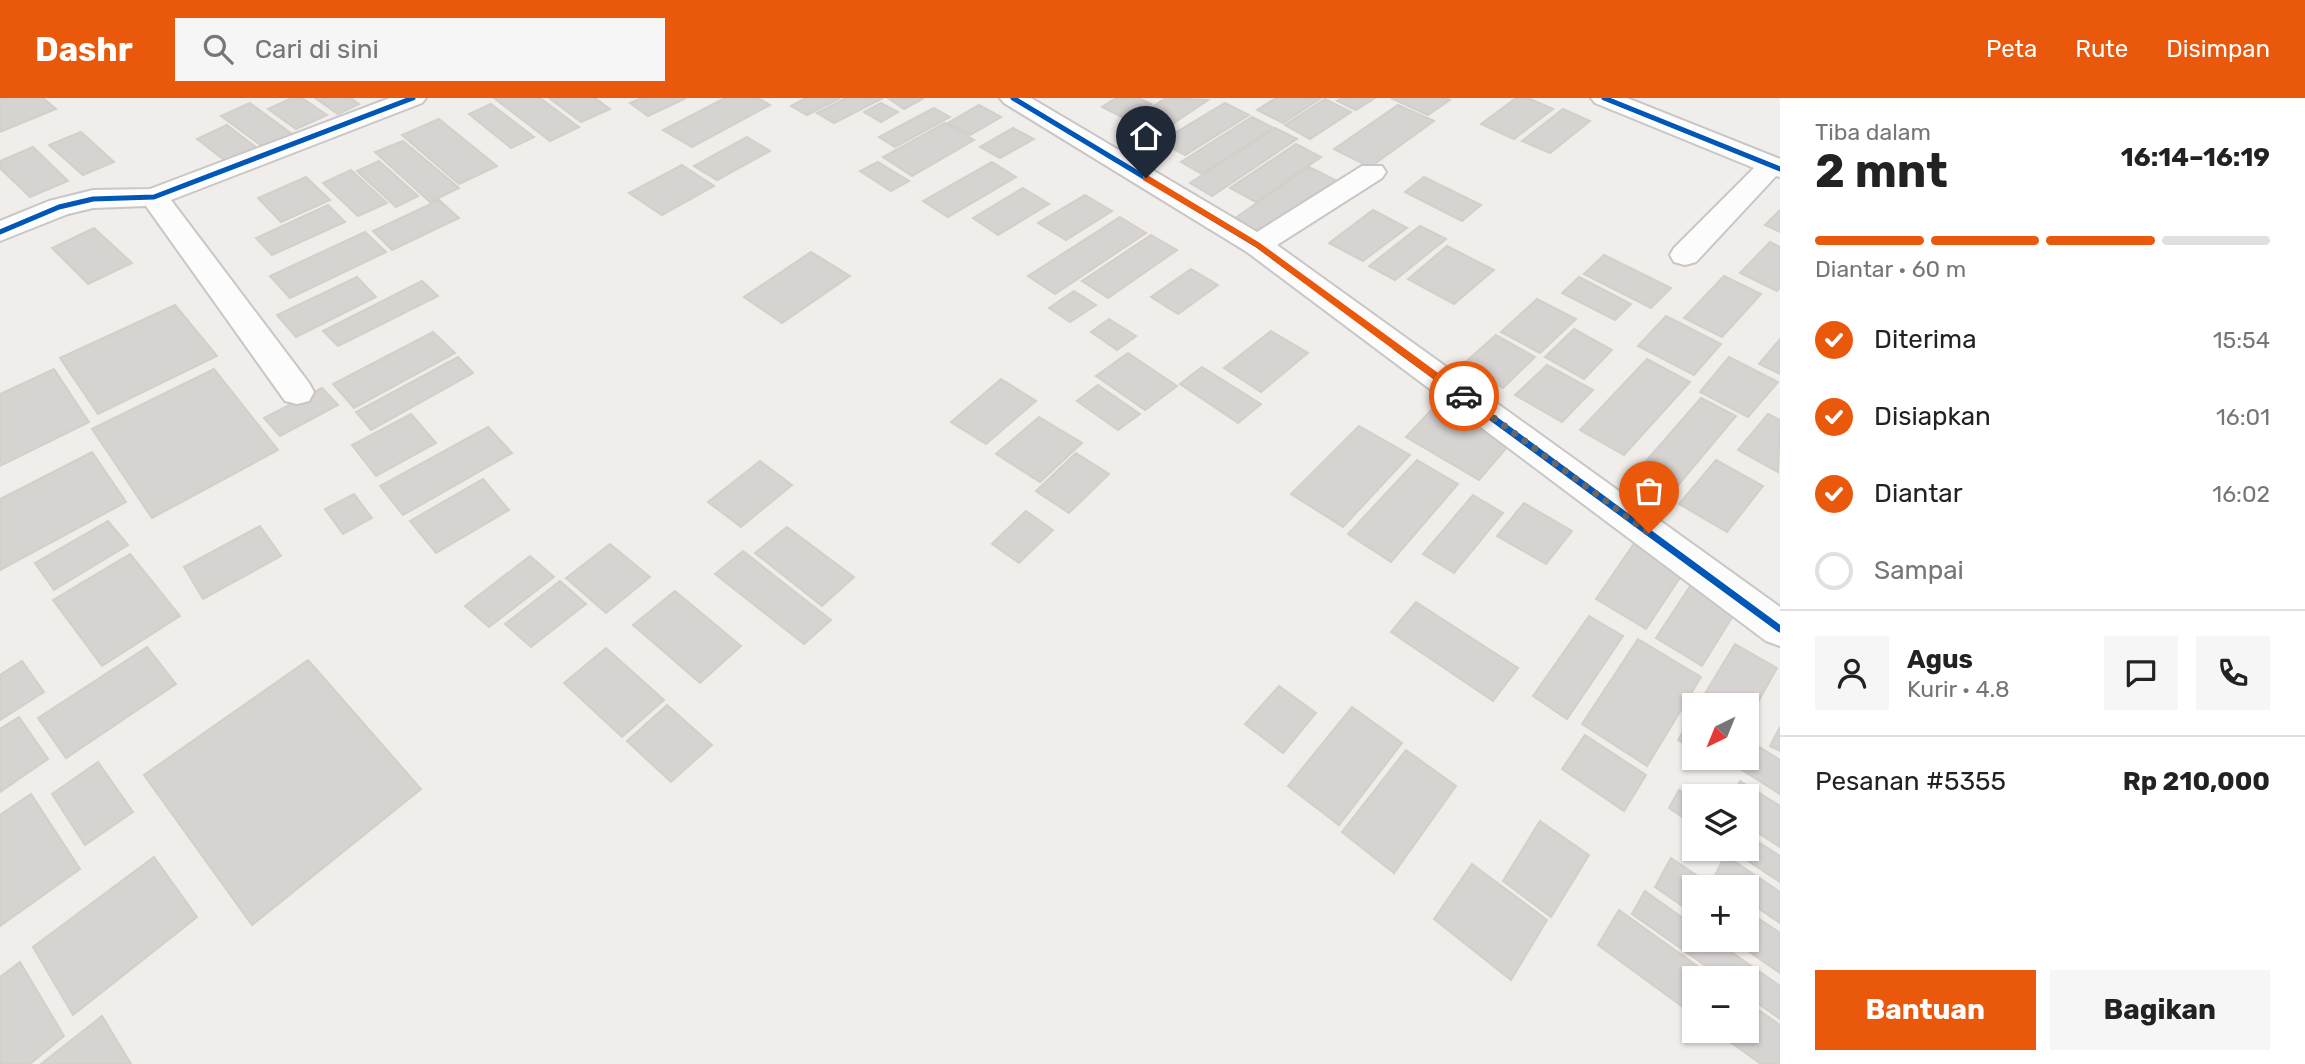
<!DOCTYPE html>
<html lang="id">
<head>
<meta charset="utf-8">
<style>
  body { margin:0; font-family:Rubik,sans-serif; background:#f6f6f6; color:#222; height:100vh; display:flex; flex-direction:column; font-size:26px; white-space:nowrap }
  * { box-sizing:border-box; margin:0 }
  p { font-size:23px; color:#767676 }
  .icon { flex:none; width:38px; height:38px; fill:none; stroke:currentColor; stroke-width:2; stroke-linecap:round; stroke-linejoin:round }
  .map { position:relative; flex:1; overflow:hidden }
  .panel { display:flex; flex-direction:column; background:#fff; width:525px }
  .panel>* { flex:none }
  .needle { width:46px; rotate:223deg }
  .fabs { position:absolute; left:1682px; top:595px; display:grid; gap:14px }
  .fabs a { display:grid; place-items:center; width:77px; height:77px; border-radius:0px; background:#fff; box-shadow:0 2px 5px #0004; font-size:35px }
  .pin { position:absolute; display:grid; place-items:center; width:60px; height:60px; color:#fff; margin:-72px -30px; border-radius:50% 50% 50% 0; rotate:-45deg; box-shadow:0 0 7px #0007 }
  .pin .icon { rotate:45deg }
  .courier { position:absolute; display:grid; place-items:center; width:70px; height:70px; margin:-35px; border:5px solid #ea580c; border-radius:50%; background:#fff; color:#222; box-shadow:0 2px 9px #0007 }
  .headline em { font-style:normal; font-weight:700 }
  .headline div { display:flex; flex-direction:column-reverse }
  .headline { display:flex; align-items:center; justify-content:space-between; height:119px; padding:0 35px }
  h1 { font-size:46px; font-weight:700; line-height:52px }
  .bar { display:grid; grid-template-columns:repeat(4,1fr); gap:10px 7px; align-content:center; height:84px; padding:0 35px }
  .bar i { height:9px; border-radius:5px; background:#e0e0e0 }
  .bar .active { background:#ea580c }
  .bar p { grid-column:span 4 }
  .line { display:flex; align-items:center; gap:18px; padding:0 35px; border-top:2px solid #e0e0e0 }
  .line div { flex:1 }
  .round { display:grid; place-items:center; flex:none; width:74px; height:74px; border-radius:0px; background:#f6f6f6 }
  ol { padding:0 35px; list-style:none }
  li { display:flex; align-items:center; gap:21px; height:77px }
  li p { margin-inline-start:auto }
  li .icon { padding:7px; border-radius:50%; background:#ea580c; color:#fff; stroke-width:4 }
  li:last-child { color:#767676 }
  li i { width:38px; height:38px; border:4px solid #e0e0e0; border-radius:50% }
  .action { display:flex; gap:14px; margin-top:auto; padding:14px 35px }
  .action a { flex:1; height:80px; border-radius:0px; background:#ea580c; color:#fff; font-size:28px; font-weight:700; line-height:80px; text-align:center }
  .action a+a { background:#f6f6f6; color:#222 }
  header { display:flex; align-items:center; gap:42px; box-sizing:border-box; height:98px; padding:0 35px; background:#ea580c; color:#fff }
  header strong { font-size:33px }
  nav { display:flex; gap:38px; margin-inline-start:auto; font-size:24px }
  .search { width:490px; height:63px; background:#f6f6f6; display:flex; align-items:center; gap:18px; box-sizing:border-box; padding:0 24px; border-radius:0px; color:#767676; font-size:26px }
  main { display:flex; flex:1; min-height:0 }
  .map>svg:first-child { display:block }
  .building { fill:#d6d3d1; stroke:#d3cfcb; stroke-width:2 }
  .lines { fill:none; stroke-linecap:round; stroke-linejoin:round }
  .minor-casing { stroke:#c8c7c6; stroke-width:4 }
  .minor { fill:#fdfcfc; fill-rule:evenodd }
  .cycleway-far1-casing { stroke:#fff; stroke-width:9 }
  .cycleway-casing { stroke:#fff; stroke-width:11 }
  .cycleway-far1 { stroke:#0057b8; stroke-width:5 }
  .cycleway { stroke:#0057b8; stroke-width:7 }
  .route { fill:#ea580c }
  .done { stroke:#696867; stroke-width:7; stroke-dasharray:0 12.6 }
</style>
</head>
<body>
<header>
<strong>Dashr</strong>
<div class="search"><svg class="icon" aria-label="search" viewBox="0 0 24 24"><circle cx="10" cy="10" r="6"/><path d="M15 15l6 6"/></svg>Cari di sini</div>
<nav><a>Peta</a><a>Rute</a><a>Disimpan</a></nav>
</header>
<main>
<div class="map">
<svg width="1780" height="966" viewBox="0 0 1780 966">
  <rect width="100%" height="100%" fill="#f0edea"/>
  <!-- building -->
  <path class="building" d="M 0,0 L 43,0 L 56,11 L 0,34 Z
    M 292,0 L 302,0 L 327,17 L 296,31 L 268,11 Z
    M 315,0 L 351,0 L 359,6 L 338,16 Z
    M 494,0 L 540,0 L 579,29 L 550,43 Z
    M 549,0 L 595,0 L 610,11 L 581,24 Z
    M 642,0 L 686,0 L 648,18 L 630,5 Z
    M 725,0 L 758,0 L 770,7 L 692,49 L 663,32 Z
    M 806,0 L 840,0 L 807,17 L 791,8 Z
    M 846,0 L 883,0 L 834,25 L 817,15 Z
    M 888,0 L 924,0 L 904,11 Z
    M 1116,0 L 1139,0 L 1151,6 L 1126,21 L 1102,9 Z
    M 1166,0 L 1208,2 L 1156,37 L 1129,24 Z
    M 1276,0 L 1321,0 L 1283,25 L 1257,12 Z
    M 1342,0 L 1375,0 L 1356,12 L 1337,3 Z
    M 1391,0 L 1446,0 L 1450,2 L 1428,17 Z
    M 1516,0 L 1528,0 L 1553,11 L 1514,41 L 1481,26 Z
    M 1325,1 L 1351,14 L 1310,41 L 1285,27 Z
    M 250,5 L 292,36 L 263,49 L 221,18 Z
    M 881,5 L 898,14 L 881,24 L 864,14 Z
    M 1225,5 L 1249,17 L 1185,57 L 1160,44 Z
    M 491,6 L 534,39 L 511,50 L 469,16 Z
    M 979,7 L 1001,19 L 970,37 L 948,25 Z
    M 1398,7 L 1434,23 L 1370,69 L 1334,51 Z
    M 934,10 L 950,19 L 895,49 L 879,39 Z
    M 1563,11 L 1590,23 L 1550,55 L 1522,43 Z
    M 1252,19 L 1274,30 L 1202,76 L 1181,64 Z
    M 439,21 L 497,68 L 459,86 L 402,37 Z
    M 945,25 L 974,42 L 912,78 L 883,59 Z
    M 227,27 L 262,54 L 232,68 L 197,41 Z
    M 1013,30 L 1034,41 L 1000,60 L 980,49 Z
    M 1275,30 L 1297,41 L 1212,98 L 1190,85 Z
    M 81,34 L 114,64 L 83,77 L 49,47 Z
    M 747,39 L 770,53 L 717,82 L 694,68 Z
    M 403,43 L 459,90 L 430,104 L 375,54 Z
    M 1296,46 L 1321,59 L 1256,104 L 1230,90 Z
    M 33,49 L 68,83 L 30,99 L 0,70 L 0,63 Z
    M 379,63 L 418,98 L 396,109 L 357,73 Z
    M 878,64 L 909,83 L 891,93 L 860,73 Z
    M 992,64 L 1016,79 L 948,119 L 923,103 Z
    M 682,67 L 714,88 L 662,117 L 629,95 Z
    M 1309,69 L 1339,84 L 1260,139 L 1231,123 Z
    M 351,72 L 387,105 L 358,118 L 323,85 Z
    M 306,79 L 330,102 L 281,124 L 258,100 Z
    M 1424,79 L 1481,107 L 1462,123 L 1405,94 Z
    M 1023,90 L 1049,106 L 998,137 L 973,120 Z
    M 1085,97 L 1112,113 L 1066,142 L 1038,125 Z
    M 439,102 L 459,120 L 392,152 L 373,133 Z
    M 328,107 L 345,124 L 272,157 L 256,140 Z
    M 1373,112 L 1407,130 L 1363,163 L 1329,145 Z
    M 1780,112 L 1780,134 L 1765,127 Z
    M 1120,119 L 1146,135 L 1055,196 L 1028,178 Z
    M 1420,128 L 1446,141 L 1395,182 L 1369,168 Z
    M 94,130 L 132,165 L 88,186 L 52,150 Z
    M 365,134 L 386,154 L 290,200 L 270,178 Z
    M 1151,137 L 1177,152 L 1108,200 L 1082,183 Z
    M 1770,144 L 1780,149 L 1780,189 L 1777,193 L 1740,175 Z
    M 1447,148 L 1494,172 L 1454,206 L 1408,181 Z
    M 811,154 L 850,178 L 782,225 L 744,199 Z
    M 1604,157 L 1671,190 L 1651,210 L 1584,176 Z
    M 1191,171 L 1218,187 L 1178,216 L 1151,199 Z
    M 1724,178 L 1761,196 L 1722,239 L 1684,220 Z
    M 357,179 L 376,199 L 296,239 L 277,217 Z
    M 1579,179 L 1631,206 L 1615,222 L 1562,195 Z
    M 422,183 L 438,198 L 338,248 L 323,233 Z
    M 1074,193 L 1096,207 L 1070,224 L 1049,210 Z
    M 1537,201 L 1576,221 L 1540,255 L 1501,234 Z
    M 175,207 L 217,258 L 98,316 L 60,260 Z
    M 1666,218 L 1721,246 L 1694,277 L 1638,248 Z
    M 1109,221 L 1136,238 L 1117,252 L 1091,234 Z
    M 1574,231 L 1612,252 L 1584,281 L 1545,259 Z
    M 1271,233 L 1308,255 L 1261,294 L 1224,270 Z
    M 433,234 L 455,255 L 354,310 L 333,286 Z
    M 1496,237 L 1535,259 L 1503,290 L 1462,267 Z
    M 1780,241 L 1780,276 L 1759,266 Z
    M 1128,255 L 1177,288 L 1145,312 L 1096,278 Z
    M 458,259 L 473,275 L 371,332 L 356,314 Z
    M 1729,259 L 1778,284 L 1748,319 L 1700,294 Z
    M 1647,261 L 1690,284 L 1624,357 L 1580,332 Z
    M 1547,267 L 1593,292 L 1562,324 L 1515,297 Z
    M 1202,269 L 1261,306 L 1238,325 L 1180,286 Z
    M 54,271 L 89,324 L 0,368 L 0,296 Z
    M 214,271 L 278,352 L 152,420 L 92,331 Z
    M 1001,281 L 1036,303 L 986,346 L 951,324 Z
    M 1098,287 L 1140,316 L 1118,332 L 1077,303 Z
    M 322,290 L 338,307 L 280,338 L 264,320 Z
    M 1701,300 L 1736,318 L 1669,398 L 1633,378 Z
    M 1435,308 L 1508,348 L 1479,382 L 1406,339 Z
    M 411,316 L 436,345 L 376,378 L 352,347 Z
    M 1768,316 L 1780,322 L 1778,374 L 1738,352 Z
    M 1039,319 L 1082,345 L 1040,384 L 996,356 Z
    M 1359,328 L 1410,357 L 1343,429 L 1291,396 Z
    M 488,329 L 512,355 L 403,417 L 380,388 Z
    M 92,354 L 126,404 L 0,472 L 0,401 Z
    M 1076,355 L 1109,376 L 1069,415 L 1036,393 Z
    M 1417,362 L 1458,386 L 1391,464 L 1348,436 Z
    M 1716,362 L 1763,388 L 1727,434 L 1679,406 Z
    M 760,363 L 792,387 L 741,429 L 708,404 Z
    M 483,381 L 509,412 L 436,455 L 410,423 Z
    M 354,396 L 372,420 L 343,436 L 325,411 Z
    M 1473,397 L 1503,415 L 1454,475 L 1423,456 Z
    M 1524,405 L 1572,433 L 1546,466 L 1497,438 Z
    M 1026,413 L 1053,432 L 1019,465 L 992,446 Z
    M 108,423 L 128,447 L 54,492 L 35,465 Z
    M 260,428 L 281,458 L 203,501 L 184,469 Z
    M 787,429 L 854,479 L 822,508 L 755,455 Z
    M 1635,444 L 1685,472 L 1646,531 L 1596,501 Z
    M 610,446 L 650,479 L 606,515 L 566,480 Z
    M 743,453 L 831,522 L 804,546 L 715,476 Z
    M 130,456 L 180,518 L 102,568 L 53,502 Z
    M 530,458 L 554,479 L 489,529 L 465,508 Z
    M 1694,482 L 1739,508 L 1702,568 L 1656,540 Z
    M 560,483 L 586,506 L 531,549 L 505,526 Z
    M 675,493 L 741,548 L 700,585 L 633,527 Z
    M 1416,504 L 1518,570 L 1493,603 L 1391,534 Z
    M 1589,518 L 1623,538 L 1567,621 L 1533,598 Z
    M 1638,541 L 1701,579 L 1647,668 L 1582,626 Z
    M 1735,546 L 1777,570 L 1746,625 L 1746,607 L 1698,607 Z
    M 147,549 L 176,586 L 66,660 L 38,620 Z
    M 606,550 L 664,602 L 622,639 L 564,585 Z
    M 308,562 L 421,691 L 252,827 L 144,677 Z
    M 22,563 L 44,594 L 0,622 L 0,577 Z
    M 1279,588 L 1316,615 L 1283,655 L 1245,626 Z
    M 667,607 L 712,647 L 671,684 L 627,643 Z
    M 1352,609 L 1402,645 L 1339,727 L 1288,688 Z
    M 1694,615 L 1694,652 L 1678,642 Z
    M 19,619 L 48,661 L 0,694 L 0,631 Z
    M 1780,629 L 1780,653 L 1770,648 Z
    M 1585,637 L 1646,677 L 1624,713 L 1562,671 Z
    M 1748,642 L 1780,662 L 1780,696 L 1734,667 L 1738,660 L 1746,660 Z
    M 1406,652 L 1456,688 L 1394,775 L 1342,734 Z
    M 98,664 L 133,714 L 85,747 L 52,696 Z
    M 1740,683 L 1780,708 L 1780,749 L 1746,727 L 1746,698 L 1732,698 Z
    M 1679,692 L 1694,702 L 1694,727 L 1669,710 Z
    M 31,696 L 80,771 L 0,828 L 0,717 Z
    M 1540,723 L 1589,757 L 1551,819 L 1503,783 Z
    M 1746,736 L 1780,758 L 1780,784 L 1730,751 L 1746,751 Z
    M 1725,757 L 1780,794 L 1780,825 L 1746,802 L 1746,789 L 1728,789 L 1714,780 Z
    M 154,759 L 197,819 L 73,917 L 33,849 Z
    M 1671,760 L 1714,789 L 1694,789 L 1694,816 L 1655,789 Z
    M 1472,766 L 1547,822 L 1511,882 L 1434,821 Z
    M 1645,793 L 1694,828 L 1694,842 L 1714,842 L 1780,888 L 1780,921 L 1746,897 L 1746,880 L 1723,880 L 1632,816 Z
    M 1619,812 L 1714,880 L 1694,880 L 1694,917 L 1598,847 Z
    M 1746,812 L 1780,835 L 1780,875 L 1732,842 L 1746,842 Z
    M 20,864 L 64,938 L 30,966 L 0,966 L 0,879 Z
    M 1746,903 L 1780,927 L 1780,966 L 1761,966 L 1715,933 L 1746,933 Z
    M 102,918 L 131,966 L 41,966 Z"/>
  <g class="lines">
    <defs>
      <path id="minor" d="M 390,0 L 426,0 L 422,5 L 171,102 L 309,285 L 314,294 L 309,303 L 297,306 L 285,303 L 146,108 L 93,110 L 68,116 L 0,143 L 0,123 L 49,103 L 93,92 L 150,91 Z
        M 1000,0 L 1031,0 L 1257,134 L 1362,68 L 1382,68 L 1386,74 L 1382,80 L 1277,147 L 1780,509 L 1780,548 L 1766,543 L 1247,154 L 1004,5 Z
        M 1591,0 L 1627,0 L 1780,61 L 1780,79 L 1776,78 L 1696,164 L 1685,167 L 1674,164 L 1670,157 L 1674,150 L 1754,70 L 1595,5 Z"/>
    </defs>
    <!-- minor casing -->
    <use href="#minor" class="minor-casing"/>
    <!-- minor -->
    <use href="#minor" class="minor"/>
    <defs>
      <path id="cycleway-far1" d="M 1013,0 L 1257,147 L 1400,252
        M 1604,0 L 1780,71
        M 0,134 L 59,109 L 93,101 L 154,99 L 413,0"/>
      <path id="cycleway" d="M 1397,250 L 1780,531"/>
    </defs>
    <!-- cycleway-far1 casing -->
    <use href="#cycleway-far1" class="cycleway-far1-casing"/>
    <!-- cycleway casing -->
    <use href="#cycleway" class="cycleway-casing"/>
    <!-- cycleway-far1 -->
    <use href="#cycleway-far1" class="cycleway-far1"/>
    <!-- cycleway -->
    <use href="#cycleway" class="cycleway"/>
  </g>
  <!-- route -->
  <path class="route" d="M 1143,78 L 1149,78 L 1260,145 L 1467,296 L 1467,301 L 1460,301 L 1254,148 L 1143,82 Z"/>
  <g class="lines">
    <!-- done -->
    <path class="done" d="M 1464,298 L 1649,435"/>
  </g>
</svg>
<div class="fabs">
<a><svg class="needle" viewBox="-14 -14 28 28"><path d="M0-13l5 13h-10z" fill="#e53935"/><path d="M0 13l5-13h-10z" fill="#767676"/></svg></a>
<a><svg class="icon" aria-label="layers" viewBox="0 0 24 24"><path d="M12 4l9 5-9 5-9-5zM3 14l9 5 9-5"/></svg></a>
<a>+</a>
<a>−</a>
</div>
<div class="pin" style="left:1649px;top:435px;background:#ea580c"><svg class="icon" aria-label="bag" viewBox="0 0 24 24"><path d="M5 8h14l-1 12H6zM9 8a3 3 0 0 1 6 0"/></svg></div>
<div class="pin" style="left:1146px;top:80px;background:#1f2937"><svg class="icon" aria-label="home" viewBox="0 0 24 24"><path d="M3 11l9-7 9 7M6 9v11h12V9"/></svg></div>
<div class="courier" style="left:1464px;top:298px"><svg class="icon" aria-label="car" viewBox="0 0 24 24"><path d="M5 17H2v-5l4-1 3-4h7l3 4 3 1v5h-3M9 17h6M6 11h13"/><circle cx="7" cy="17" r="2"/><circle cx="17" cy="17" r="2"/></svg></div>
</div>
<section class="panel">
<div class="headline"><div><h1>2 mnt</h1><p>Tiba dalam</p></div><em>16:14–16:19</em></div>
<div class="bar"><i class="active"></i><i class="active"></i><i class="active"></i><i></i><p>Diantar · 60 m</p></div>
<ol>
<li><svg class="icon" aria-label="check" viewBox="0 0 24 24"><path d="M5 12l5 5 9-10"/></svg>Diterima<p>15:54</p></li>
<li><svg class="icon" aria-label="check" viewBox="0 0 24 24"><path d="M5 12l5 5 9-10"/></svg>Disiapkan<p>16:01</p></li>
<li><svg class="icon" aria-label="check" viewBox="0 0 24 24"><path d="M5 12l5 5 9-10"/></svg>Diantar<p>16:02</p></li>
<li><i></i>Sampai</li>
</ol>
<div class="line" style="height:126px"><a class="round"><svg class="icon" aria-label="person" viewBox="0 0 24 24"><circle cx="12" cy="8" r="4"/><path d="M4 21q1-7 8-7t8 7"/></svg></a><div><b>Agus</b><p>Kurir · 4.8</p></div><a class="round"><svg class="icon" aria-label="chat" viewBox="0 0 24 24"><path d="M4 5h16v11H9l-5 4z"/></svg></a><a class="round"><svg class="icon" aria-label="phone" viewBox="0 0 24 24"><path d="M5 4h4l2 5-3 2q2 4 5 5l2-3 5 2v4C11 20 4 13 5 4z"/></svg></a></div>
<div class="line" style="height:91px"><div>Pesanan #5355</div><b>Rp 210,000</b></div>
<div class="action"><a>Bantuan</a><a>Bagikan</a></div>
</section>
</main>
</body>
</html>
